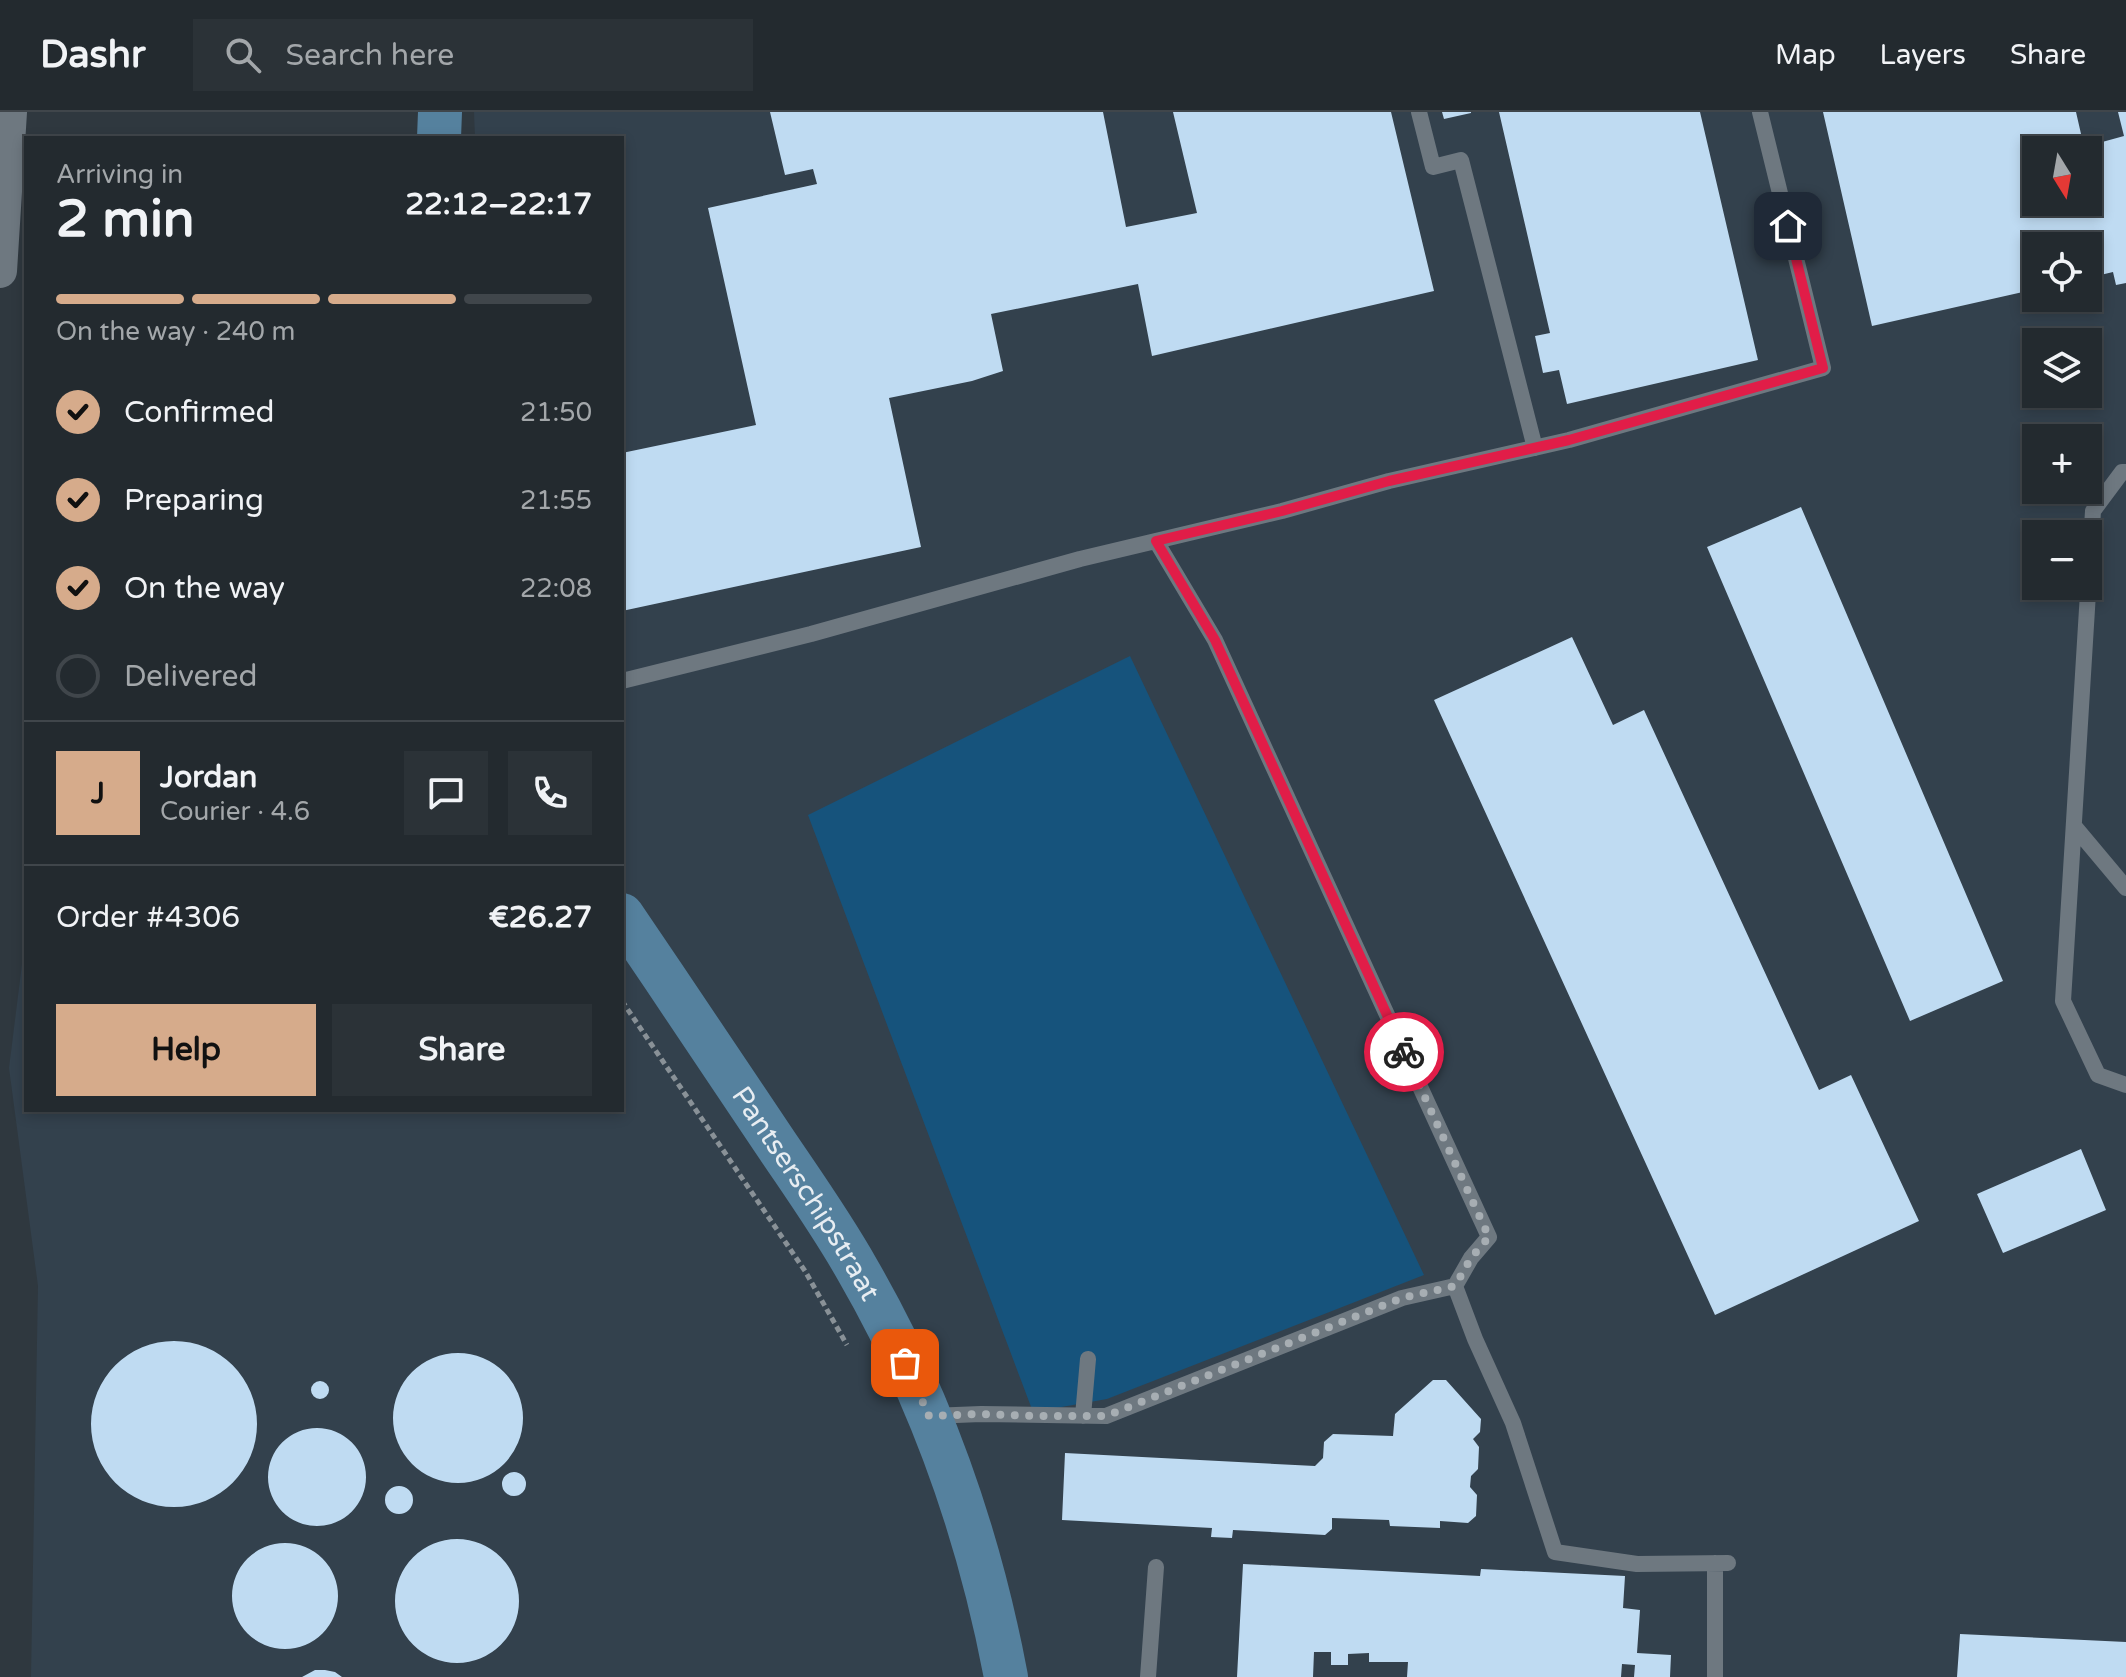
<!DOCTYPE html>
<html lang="en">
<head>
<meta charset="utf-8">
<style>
  body { margin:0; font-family:"Varela Round",sans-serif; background:#2b3237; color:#f1f3f6; height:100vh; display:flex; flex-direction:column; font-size:30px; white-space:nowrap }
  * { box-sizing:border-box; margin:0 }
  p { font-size:26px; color:#a3a7aa }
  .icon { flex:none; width:44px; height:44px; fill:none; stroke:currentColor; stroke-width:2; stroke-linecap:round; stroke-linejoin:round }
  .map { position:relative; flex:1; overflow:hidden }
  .details { position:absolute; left:24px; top:24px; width:600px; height:976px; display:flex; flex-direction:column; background:#232a2f; border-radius:0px; box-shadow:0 4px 12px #0003,0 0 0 2px #40464b }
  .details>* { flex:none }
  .needle { width:52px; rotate:169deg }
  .buttons { position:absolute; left:2022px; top:24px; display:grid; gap:16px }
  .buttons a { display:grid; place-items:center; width:80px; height:80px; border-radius:0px; background:#232a2f; box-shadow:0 4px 12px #0003,0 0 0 2px #40464b; font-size:40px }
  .pin { position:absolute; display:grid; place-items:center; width:68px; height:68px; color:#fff; margin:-34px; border-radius:16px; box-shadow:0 4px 12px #0006 }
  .courier { position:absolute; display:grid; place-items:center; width:80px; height:80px; margin:-40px; border:6px solid #e11d48; border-radius:50%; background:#fff; color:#222; box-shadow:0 2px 10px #0007 }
  .summary em { font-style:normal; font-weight:700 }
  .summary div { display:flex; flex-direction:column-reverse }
  .summary { display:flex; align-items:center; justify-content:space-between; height:136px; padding:0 32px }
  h1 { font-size:52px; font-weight:700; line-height:60px }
  .bar { display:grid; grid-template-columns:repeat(4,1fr); gap:12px 8px; align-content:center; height:96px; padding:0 32px }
  .bar i { height:10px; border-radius:6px; background:#40464b }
  .bar .current { background:#d6ab8b }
  .bar p { grid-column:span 4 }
  .line { display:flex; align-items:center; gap:20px; padding:0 32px; border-top:2px solid #40464b }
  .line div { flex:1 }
  .round { display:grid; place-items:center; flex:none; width:84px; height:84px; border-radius:0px; background:#2b3237 }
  ol { padding:0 32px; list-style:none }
  li { display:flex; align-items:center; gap:24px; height:88px }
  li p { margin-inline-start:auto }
  li .icon { padding:8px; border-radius:50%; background:#d6ab8b; color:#111; stroke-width:4 }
  li:last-child { color:#a3a7aa }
  li i { width:44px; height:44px; border:4px solid #40464b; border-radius:50% }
  .button { display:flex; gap:16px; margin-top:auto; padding:16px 32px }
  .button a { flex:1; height:92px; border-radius:0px; background:#d6ab8b; color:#111; font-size:32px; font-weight:700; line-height:92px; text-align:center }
  .button a+a { background:#2b3237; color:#f1f3f6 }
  header { display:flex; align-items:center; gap:48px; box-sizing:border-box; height:112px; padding:0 40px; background:#232a2f; border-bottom:2px solid #40464b }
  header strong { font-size:38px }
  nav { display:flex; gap:44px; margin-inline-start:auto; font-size:28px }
  .search { width:560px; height:72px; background:#2b3237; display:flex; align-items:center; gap:20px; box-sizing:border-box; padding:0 28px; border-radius:0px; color:#a3a7aa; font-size:30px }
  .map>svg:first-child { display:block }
  .built { fill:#33414d; fill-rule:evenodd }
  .green { fill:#16537c }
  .building { fill:#bfdbf2; fill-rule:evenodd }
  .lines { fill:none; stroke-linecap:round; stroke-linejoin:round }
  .path { stroke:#899197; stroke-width:5; stroke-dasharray:6 4; stroke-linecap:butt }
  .lane { stroke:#6e7880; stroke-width:16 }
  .street { stroke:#6e7880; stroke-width:34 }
  .secondary { stroke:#55819e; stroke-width:44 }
  .done { stroke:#a7aeb3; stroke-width:8; stroke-dasharray:0 14.4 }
  .route { stroke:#e11d48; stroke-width:10 }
  .labels { text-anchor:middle; stroke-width:8; stroke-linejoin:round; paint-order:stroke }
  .street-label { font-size:28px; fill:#e7edf2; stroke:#1b1f22 }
</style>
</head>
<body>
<header>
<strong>Dashr</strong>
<div class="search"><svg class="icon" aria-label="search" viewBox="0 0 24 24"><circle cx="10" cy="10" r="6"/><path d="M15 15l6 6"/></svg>Search here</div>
<nav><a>Map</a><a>Layers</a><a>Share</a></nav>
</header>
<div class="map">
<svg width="2126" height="1565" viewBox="0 0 2126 1565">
  <rect width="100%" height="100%" fill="#2f383f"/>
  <!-- built -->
  <path class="built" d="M 474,0 L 2126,0 L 2126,1565 L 31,1565 L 38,1174 L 9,956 L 26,820 L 26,998 L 622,998 L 622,26 L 475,26 ZM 2036,38 L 2088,38 L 2088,90 L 2036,90 ZM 2036,134 L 2088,134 L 2088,186 L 2036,186 ZM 2036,230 L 2088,230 L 2088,282 L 2036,282 ZM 2036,326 L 2088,326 L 2088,378 L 2036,378 ZM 2036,422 L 2088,422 L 2088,474 L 2036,474 Z"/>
  <!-- green -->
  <path class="green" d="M 1130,544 L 1424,1163 L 1107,1287 L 1033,1300 L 808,703 Z"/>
  <!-- building -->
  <path class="building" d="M 770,0 L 1103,0 L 1126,115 L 1197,101 L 1173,0 L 1391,0 L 1434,179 L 1152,244 L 1138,172 L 991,202 L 1003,259 L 972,269 L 889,286 L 921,435 L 622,499 L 622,341 L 756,313 L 708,96 L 817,72 L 813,57 L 785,63 Z
    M 1442,0 L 1471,0 L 1471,1 L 1444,7 Z
    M 1499,0 L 1700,0 L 1758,248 L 1567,292 L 1559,258 L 1543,261 L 1535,224 L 1550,221 Z
    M 1823,0 L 2076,0 L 2084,35 L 2124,24 L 2118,0 L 2126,0 L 2126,171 L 2116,173 L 2113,160 L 2088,166 L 2088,134 L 2036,134 L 2036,177 L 1872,214 ZM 2036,38 L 2088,38 L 2088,90 L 2036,90 Z
    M 1801,395 L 2003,869 L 1910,909 L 1707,435 Z
    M 1572,525 L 1613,613 L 1644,598 L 1819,978 L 1851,963 L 1919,1109 L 1715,1203 L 1434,588 Z
    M 2081,1037 L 2106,1098 L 2003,1141 L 1977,1082 Z
    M91 1312a83 83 0 1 1 166 0a83 83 0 1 1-166 0Z
    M393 1306a65 65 0 1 1 130 0a65 65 0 1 1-130 0Z
    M 1433,1268 L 1446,1268 L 1481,1307 L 1480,1320 L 1473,1327 L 1479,1335 L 1478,1357 L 1471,1364 L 1470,1375 L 1477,1383 L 1476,1404 L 1468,1411 L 1440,1409 L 1440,1416 L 1390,1414 L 1389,1408 L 1332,1406 L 1332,1417 L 1325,1423 L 1233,1418 L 1232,1426 L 1211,1425 L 1212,1416 L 1062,1408 L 1065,1341 L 1315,1354 L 1323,1346 L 1324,1330 L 1333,1322 L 1393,1324 L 1395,1302 Z
    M311 1278a9 9 0 1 1 18 0a9 9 0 1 1-18 0Z
    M268 1365a49 49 0 1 1 98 0a49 49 0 1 1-98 0Z
    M502 1372a12 12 0 1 1 24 0a12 12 0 1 1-24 0Z
    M385 1388a14 14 0 1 1 28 0a14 14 0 1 1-28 0Z
    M395 1489a62 62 0 1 1 124 0a62 62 0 1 1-124 0Z
    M232 1484a53 53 0 1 1 106 0a53 53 0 1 1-106 0Z
    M 1243,1452 L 1480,1464 L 1481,1457 L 1625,1464 L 1623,1496 L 1640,1498 L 1637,1541 L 1671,1543 L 1670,1565 L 1634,1565 L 1635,1553 L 1622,1552 L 1621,1565 L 1407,1565 L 1408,1550 L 1369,1550 L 1369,1541 L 1348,1542 L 1348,1553 L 1331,1553 L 1331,1540 L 1314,1540 L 1313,1565 L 1237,1565 Z
    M 1960,1522 L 2126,1530 L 2126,1565 L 1957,1565 Z
    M 315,1558 L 325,1558 L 335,1560 L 342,1565 L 302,1565 Z"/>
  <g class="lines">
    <!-- path -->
    <path class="path" d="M 622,889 L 805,1159 L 847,1233"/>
    <!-- lane -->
    <path class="lane" d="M 1419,0 L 1433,55 L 1461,48 L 1535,336
      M 2126,360 L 2122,360 L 2093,399 L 2063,889 L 2098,963 L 2126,973
      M 1156,429 L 1215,528 L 1489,1125 L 1471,1146 L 1455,1174
      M 622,569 L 811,522 L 1080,447 L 1282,399 L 1389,369 L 1569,328 L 1823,256 L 1760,0
      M 2074,714 L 2126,776
      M 931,1304 L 981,1302 L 1106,1304 L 1402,1186 L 1455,1174 L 1475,1227 L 1513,1311 L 1555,1440 L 1637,1452 L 1728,1451
      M 1083,1304 L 1088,1247
      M 1148,1565 L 1156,1455
      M 1715,1565 L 1715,1451"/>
    <!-- street -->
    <path class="street" d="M 0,159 L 10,0"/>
    <!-- secondary -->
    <g class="secondary">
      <path d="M 439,26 L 440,0"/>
      <path id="s1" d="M 622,803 C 671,875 719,947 768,1020 C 798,1065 830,1109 857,1157 C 930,1283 979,1422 1006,1565"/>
    </g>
  </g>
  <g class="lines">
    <!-- done -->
    <path class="done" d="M 905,1251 L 929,1304 L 981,1302 L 1039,1304 L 1106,1304 L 1402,1186 L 1455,1174 L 1471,1146 L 1489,1125 L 1404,940"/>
    <!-- route -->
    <path class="route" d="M 1404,940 L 1215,528 L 1156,429 L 1282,399 L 1389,369 L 1569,328 L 1823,256 L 1788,114"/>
  </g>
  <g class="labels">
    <!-- street labels -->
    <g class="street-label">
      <text dy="10" stroke="none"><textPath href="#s1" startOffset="334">Pantserschipstraat</textPath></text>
    </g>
  </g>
</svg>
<div class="buttons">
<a><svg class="needle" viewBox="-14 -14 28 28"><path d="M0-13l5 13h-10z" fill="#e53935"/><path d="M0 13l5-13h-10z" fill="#a3a7aa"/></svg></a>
<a><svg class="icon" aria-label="locate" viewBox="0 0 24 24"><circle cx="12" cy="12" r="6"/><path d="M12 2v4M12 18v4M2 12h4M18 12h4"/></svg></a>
<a><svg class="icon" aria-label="layers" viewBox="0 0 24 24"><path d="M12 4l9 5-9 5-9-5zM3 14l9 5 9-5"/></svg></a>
<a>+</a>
<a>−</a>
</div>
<div class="pin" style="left:905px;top:1251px;background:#ea580c"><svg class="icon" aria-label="bag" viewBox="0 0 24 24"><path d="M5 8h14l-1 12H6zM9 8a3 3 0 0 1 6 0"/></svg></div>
<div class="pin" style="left:1788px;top:114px;background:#1f2937"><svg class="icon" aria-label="home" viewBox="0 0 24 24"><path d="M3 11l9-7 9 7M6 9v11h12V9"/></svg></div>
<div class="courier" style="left:1404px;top:940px"><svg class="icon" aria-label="bike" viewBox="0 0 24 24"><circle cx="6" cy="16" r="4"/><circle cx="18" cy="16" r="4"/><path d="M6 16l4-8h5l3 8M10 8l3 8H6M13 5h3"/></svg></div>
<section class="details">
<div class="summary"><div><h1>2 min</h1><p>Arriving in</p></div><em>22:12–22:17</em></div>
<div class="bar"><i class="current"></i><i class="current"></i><i class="current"></i><i></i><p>On the way · 240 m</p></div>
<ol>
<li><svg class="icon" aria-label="check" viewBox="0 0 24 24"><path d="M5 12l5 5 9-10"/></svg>Confirmed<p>21:50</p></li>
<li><svg class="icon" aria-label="check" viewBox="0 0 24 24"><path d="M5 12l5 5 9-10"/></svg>Preparing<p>21:55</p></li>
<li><svg class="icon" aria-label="check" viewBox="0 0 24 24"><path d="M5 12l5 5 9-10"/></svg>On the way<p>22:08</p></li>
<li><i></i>Delivered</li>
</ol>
<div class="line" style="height:144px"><b class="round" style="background:#d6ab8b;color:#111">J</b><div><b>Jordan</b><p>Courier · 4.6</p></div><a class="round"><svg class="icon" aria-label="chat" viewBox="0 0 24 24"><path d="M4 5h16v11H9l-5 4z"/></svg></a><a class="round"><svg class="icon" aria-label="phone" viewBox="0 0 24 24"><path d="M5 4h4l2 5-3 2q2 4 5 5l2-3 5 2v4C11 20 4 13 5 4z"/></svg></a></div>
<div class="line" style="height:104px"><div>Order #4306</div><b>€26.27</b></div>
<div class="button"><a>Help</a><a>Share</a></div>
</section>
</div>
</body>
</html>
